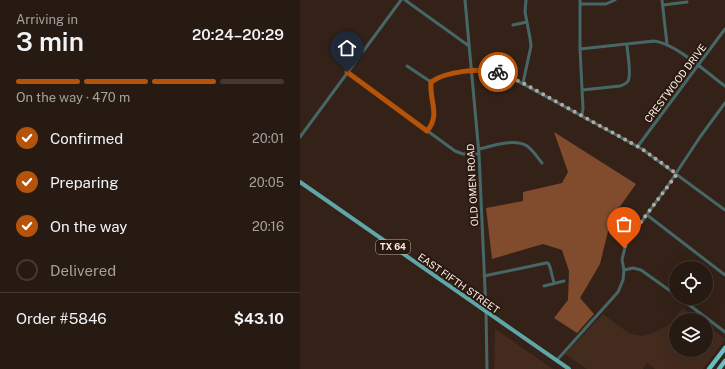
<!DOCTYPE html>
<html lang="en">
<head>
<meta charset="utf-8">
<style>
  body { margin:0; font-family:"Public Sans",sans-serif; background:#332720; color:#f1f3f6; height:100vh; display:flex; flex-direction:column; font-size:15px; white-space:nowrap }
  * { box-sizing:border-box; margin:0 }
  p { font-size:13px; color:#a4a19f }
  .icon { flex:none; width:22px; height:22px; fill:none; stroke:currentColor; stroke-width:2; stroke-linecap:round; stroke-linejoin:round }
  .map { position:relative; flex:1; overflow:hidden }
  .panel { display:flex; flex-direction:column; background:#271a12; width:300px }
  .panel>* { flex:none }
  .buttons { position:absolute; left:369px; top:261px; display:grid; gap:8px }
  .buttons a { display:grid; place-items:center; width:44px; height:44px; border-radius:50%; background:#271a12; box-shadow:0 4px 16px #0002,0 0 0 1px #433832; font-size:20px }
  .pin { position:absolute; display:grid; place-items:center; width:34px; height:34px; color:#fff; margin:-41px -17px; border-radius:50% 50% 50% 0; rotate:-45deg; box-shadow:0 0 4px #0007 }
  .pin .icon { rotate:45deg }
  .courier { position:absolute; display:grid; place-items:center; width:40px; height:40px; margin:-20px; border:3px solid #b45309; border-radius:50%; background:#fff; color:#222; box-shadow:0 1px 5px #0007 }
  .headline em { font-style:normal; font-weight:600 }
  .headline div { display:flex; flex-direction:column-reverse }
  .headline { display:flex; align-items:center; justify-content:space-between; height:68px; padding:0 16px }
  h1 { font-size:26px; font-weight:600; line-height:30px }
  .bar { display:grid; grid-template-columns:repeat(4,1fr); gap:6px 4px; align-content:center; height:48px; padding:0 16px }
  .bar i { height:5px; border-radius:3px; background:#433832 }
  .bar .current { background:#b45309 }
  .bar p { grid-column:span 4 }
  .line { display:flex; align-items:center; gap:10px; padding:0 16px; border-top:1px solid #433832 }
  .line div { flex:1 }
  ol { padding:0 16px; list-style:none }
  li { display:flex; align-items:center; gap:12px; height:44px }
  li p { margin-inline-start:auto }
  li .icon { padding:4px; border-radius:50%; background:#b45309; color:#fff; stroke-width:4 }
  li:last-child { color:#a4a19f }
  li i { width:22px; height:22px; border:2px solid #433832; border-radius:50% }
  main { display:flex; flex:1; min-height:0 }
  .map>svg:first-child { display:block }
  .built { fill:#432b1e }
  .forest { fill:#814b2d }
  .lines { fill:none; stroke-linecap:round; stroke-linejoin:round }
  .minor { stroke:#466767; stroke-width:3 }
  .major { stroke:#5ea6a8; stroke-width:4 }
  .highway { stroke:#67bfc1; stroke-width:4.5 }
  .done { stroke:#b6a7a0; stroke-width:4; stroke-dasharray:0 7.2 }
  .route { stroke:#b45309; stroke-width:5 }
  .labels { text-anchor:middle; stroke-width:4; stroke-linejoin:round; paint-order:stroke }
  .shield { fill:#2a190f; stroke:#bdafa8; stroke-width:1 }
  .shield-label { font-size:9px; font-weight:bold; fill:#fcefe9 }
  .street-label { font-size:10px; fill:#fcefe9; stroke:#2a190f }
</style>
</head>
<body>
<main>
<section class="panel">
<div class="headline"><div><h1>3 min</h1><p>Arriving in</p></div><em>20:24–20:29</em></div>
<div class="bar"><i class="current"></i><i class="current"></i><i class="current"></i><i></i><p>On the way · 470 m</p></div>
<ol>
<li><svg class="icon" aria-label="check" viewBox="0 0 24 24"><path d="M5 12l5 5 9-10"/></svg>Confirmed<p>20:01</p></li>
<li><svg class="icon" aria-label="check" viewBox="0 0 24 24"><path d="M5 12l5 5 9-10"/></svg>Preparing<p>20:05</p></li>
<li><svg class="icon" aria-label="check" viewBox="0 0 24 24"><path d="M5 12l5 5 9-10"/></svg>On the way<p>20:16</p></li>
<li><i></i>Delivered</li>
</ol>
<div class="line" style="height:52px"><div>Order #5846</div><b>$43.10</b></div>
</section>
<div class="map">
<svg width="425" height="369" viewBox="0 0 425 369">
  <rect width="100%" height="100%" fill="#342218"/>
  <!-- built -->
  <path class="built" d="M 383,308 L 399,320 L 376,320 L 376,350 L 406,350 L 406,325 L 425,339 L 403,369 L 355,369 L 347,363 L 343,369 L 287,369 L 265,354 L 303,314 L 330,334 L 343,336 L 353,333 L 369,325 Z
    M 195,329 L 253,369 L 194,369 Z"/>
  <!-- forest -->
  <path class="forest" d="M 254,132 L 336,184 L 311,219 L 300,264 L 280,298 L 294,314 L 277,333 L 254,318 L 268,300 L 269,271 L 262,250 L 243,244 L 192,259 L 186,208 L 223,201 L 223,192 L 262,183 L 268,172 Z"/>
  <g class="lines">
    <!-- minor -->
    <path class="minor" d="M 105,0 L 169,46
      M 165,0 L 179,154 L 186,311 L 187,369
      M 280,0 L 280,49 L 283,108 L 282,116
      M 362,0 L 367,44
      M 280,4 L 306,4 L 315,0
      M 363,5 L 387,2
      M 213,25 L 227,22
      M 280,49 L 354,41 C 375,43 407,73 425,86
      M 107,66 L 131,82
      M 47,72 L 155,151 L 163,154 L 179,154
      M 131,82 C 147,70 184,68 203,73 L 342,149 L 425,210
      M 223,83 L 231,46 L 230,38 L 225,12 L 226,0
      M 282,90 L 320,86 C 323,85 326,84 328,81 C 332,74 327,53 327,44
      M 127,131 C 141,114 129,101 131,82
      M 0,137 L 101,0
      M 338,146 L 425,29
      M 179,149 C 193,146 214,138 227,146 C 233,150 237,157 242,163
      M 347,215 L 425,275
      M 324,270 L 333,268 L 341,270 L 376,295
      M 184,276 L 246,263 L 248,263 L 250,267 L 254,283
      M 244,286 L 264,281
      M 380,298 L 425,332
      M 257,360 L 318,292 L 323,280 L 324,270 L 322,260 L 326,243 L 367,187 L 400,137 L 425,103"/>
    <!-- major -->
    <path class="major" d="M 0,182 L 269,369"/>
    <!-- highway -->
    <path class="highway" d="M 409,369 L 425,348
      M 419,369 L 425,361"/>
  </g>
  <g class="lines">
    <!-- done -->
    <path class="done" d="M 198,72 L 223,83 L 342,149 L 377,174 L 328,239 L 324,248"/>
    <!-- route -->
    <path class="route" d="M 47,72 L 127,131 C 141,115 129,101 131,82 C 146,71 181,68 198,72"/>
  </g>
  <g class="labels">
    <!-- shield labels -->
    <rect class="shield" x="76" y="240" width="34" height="14" rx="3"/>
    <g class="shield-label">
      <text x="93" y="250">TX 64</text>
    </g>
    <!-- street labels -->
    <g class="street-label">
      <text transform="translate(375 83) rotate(-53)" y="4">CRESTWOOD DRIVE</text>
      <text transform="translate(172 185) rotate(-93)" y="4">OLD OMEN ROAD</text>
      <text transform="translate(159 283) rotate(35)" y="4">EAST FIFTH STREET</text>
    </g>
  </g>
</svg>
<div class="buttons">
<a><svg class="icon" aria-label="locate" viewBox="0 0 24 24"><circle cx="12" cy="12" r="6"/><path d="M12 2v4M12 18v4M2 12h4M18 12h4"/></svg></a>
<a><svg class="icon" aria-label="layers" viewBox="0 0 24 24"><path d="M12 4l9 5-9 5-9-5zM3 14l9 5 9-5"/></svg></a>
</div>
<div class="pin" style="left:324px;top:248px;background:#ea580c"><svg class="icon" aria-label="bag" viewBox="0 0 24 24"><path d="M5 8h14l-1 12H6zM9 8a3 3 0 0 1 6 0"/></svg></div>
<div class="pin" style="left:47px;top:72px;background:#1f2937"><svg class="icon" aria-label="home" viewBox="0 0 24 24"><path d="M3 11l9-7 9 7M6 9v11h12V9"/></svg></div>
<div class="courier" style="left:198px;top:72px"><svg class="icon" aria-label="bike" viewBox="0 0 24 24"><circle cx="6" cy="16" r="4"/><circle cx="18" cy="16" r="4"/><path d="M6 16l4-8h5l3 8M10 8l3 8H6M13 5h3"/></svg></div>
</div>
</main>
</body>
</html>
